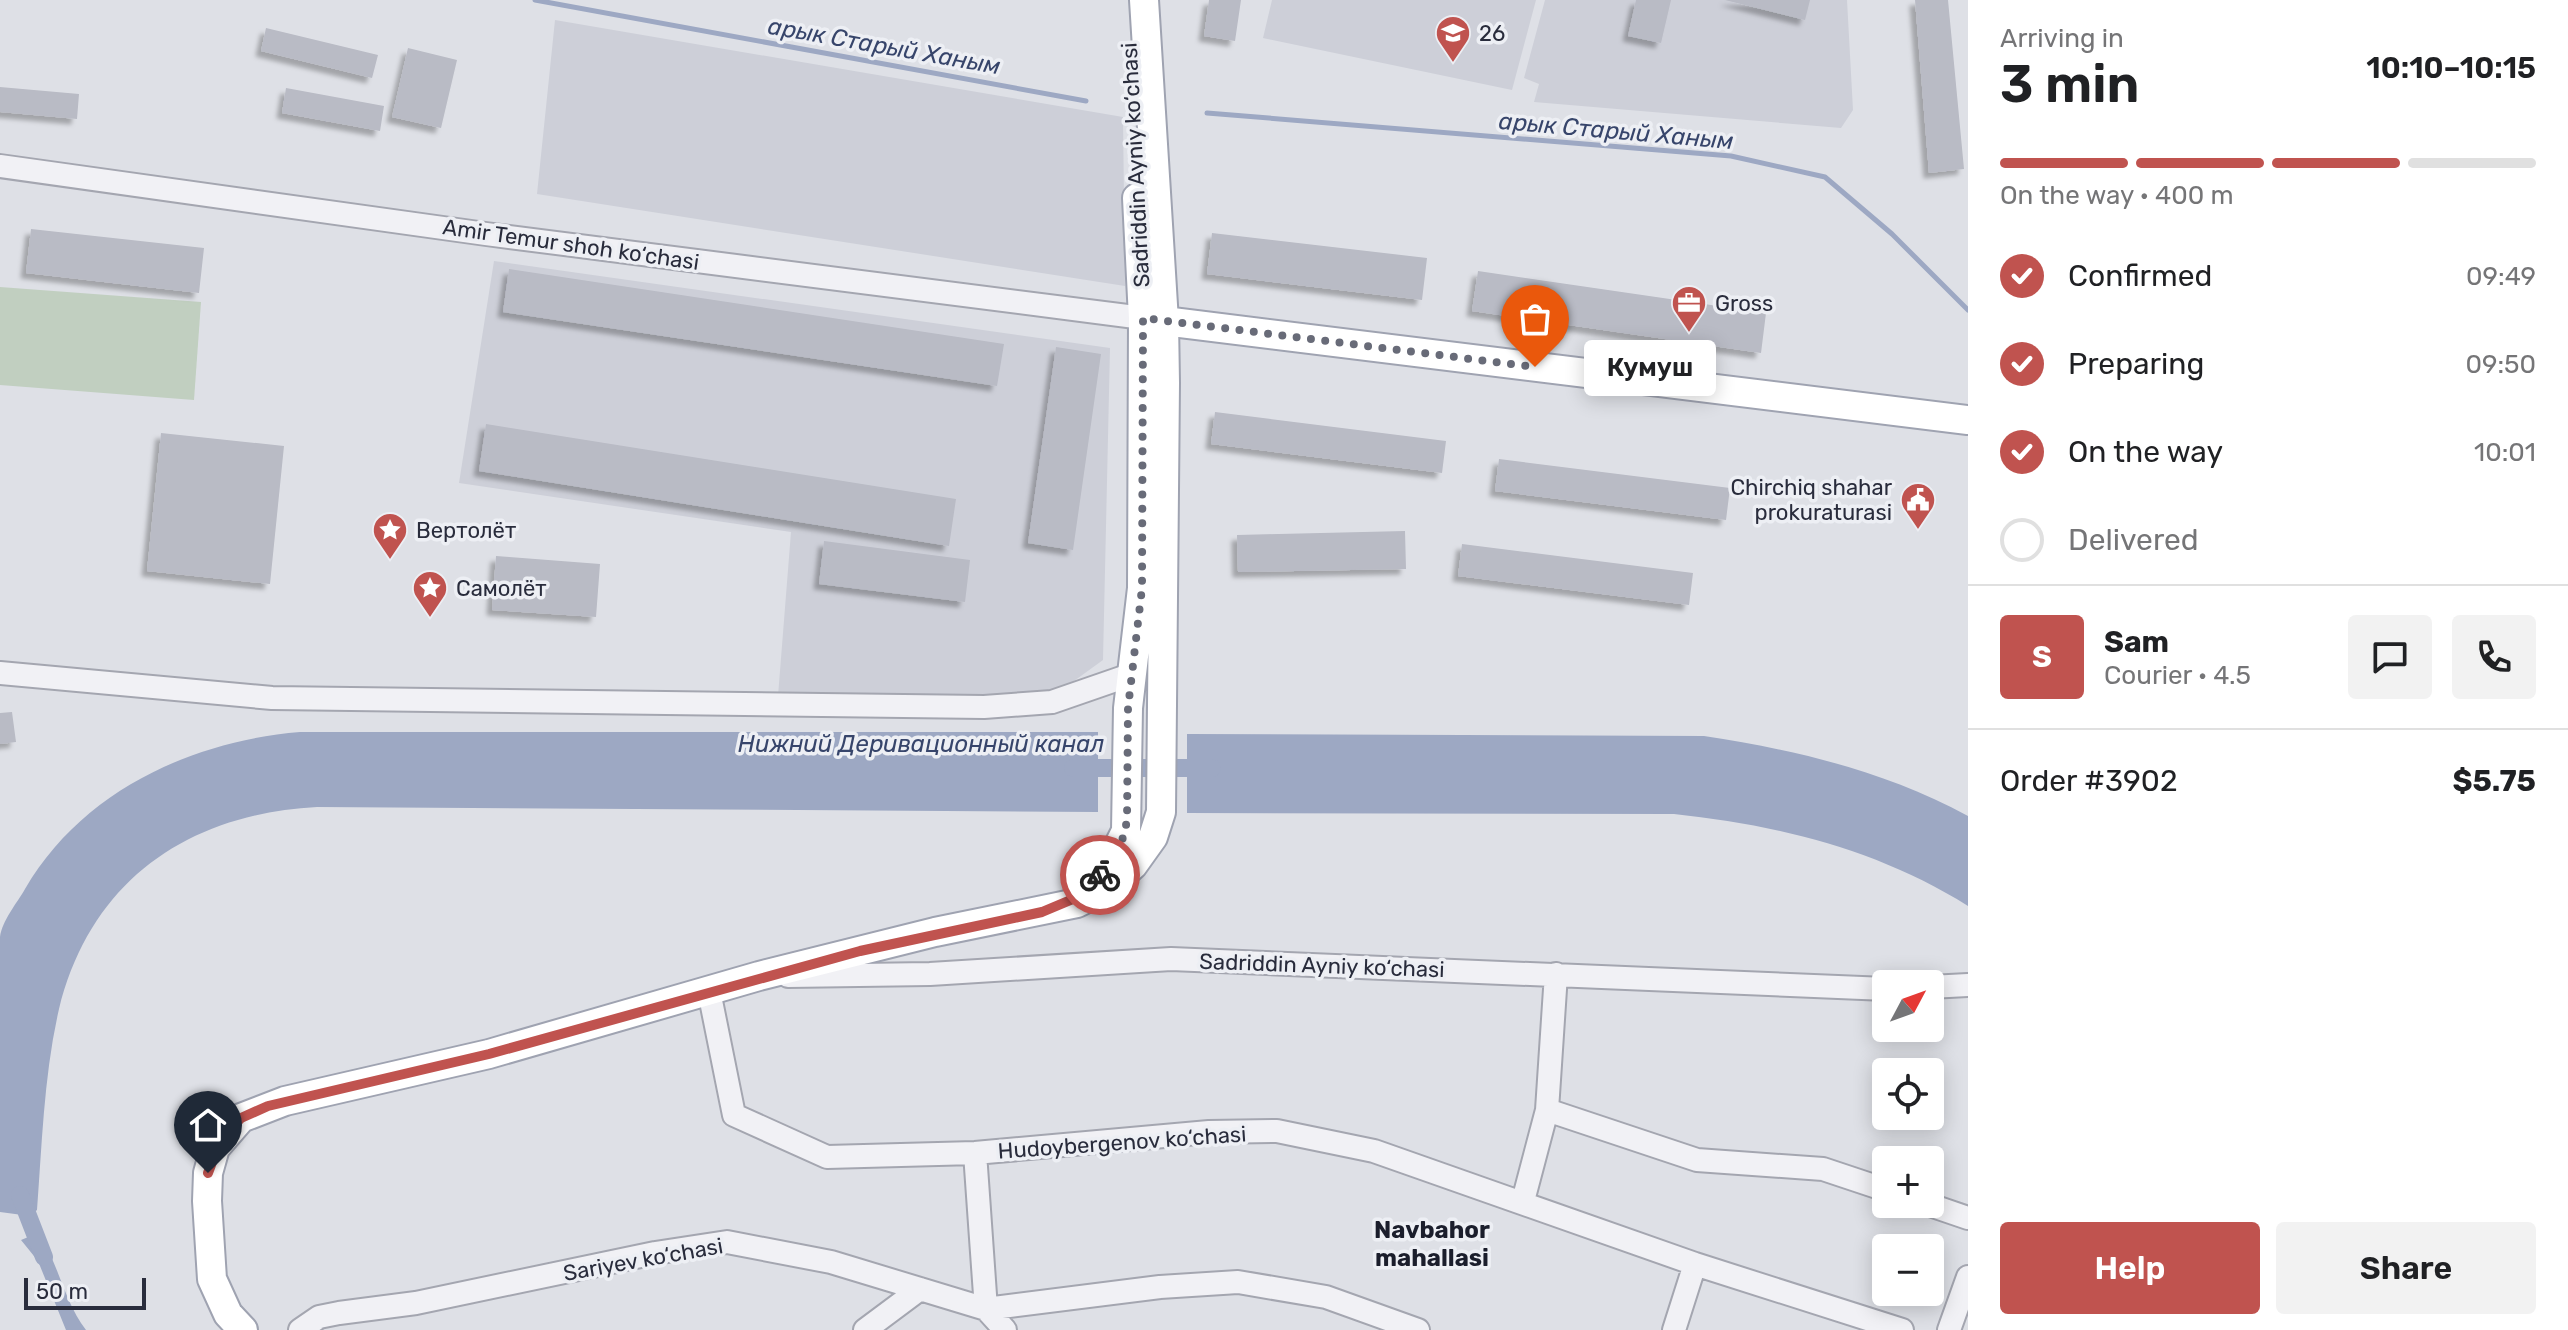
<!DOCTYPE html>
<html lang="en">
<head>
<meta charset="utf-8">
<style>
  body { margin:0; font-family:Rubik,sans-serif; background:#f2f2f2; color:#202124; height:100vh; display:flex; flex-direction:column; font-size:30px; white-space:nowrap }
  * { box-sizing:border-box; margin:0 }
  p { font-size:26px; color:#757577 }
  .icon { flex:none; width:44px; height:44px; fill:none; stroke:currentColor; stroke-width:2; stroke-linecap:round; stroke-linejoin:round }
  .map { position:relative; flex:1; overflow:hidden }
  .sheet { display:flex; flex-direction:column; background:#fff; width:600px }
  .sheet>* { flex:none }
  .needle { width:52px; rotate:49deg }
  .controls { position:absolute; left:1872px; top:970px; display:grid; gap:16px }
  .controls a { display:grid; place-items:center; width:72px; height:72px; border-radius:8px; background:#fff; box-shadow:0 4px 20px #0003; font-size:40px }
  .scale { position:absolute; left:24px; bottom:20px; width:122px; box-sizing:border-box; padding-left:8px; border:4px solid #292c3c; border-top:0; font-size:22px; line-height:28px; white-space:nowrap; color:#292c3c; -webkit-text-stroke:6px #edeff4; paint-order:stroke }
  .pin { position:absolute; display:grid; place-items:center; width:68px; height:68px; color:#fff; margin:-82px -34px; border-radius:50% 50% 50% 0; rotate:-45deg; box-shadow:0 0 8px #0007 }
  .pin .icon { rotate:45deg }
  .courier { position:absolute; display:grid; place-items:center; width:80px; height:80px; margin:-40px; border:6px solid #c0534f; border-radius:50%; background:#fff; color:#222; box-shadow:0 2px 10px #0007 }
  .bubble { position:absolute; height:56px; border-radius:8px; background:#fff; box-shadow:0 4px 20px #0003; font-size:26px; font-weight:600; line-height:56px; text-align:center }
  .headline em { font-style:normal; font-weight:600 }
  .headline div { display:flex; flex-direction:column-reverse }
  .headline { display:flex; align-items:center; justify-content:space-between; height:136px; padding:0 32px }
  h1 { font-size:52px; font-weight:600; line-height:60px }
  .bar { display:grid; grid-template-columns:repeat(4,1fr); gap:12px 8px; align-content:center; height:96px; padding:0 32px }
  .bar i { height:10px; border-radius:6px; background:#e0e0e0 }
  .bar .on { background:#c0534f }
  .bar p { grid-column:span 4 }
  .line { display:flex; align-items:center; gap:20px; padding:0 32px; border-top:2px solid #e0e0e0 }
  .line div { flex:1 }
  .round { display:grid; place-items:center; flex:none; width:84px; height:84px; border-radius:8px; background:#f2f2f2 }
  ol { padding:0 32px; list-style:none }
  li { display:flex; align-items:center; gap:24px; height:88px }
  li p { margin-inline-start:auto }
  li .icon { padding:8px; border-radius:50%; background:#c0534f; color:#fff; stroke-width:4 }
  li:last-child { color:#757577 }
  li i { width:44px; height:44px; border:4px solid #e0e0e0; border-radius:50% }
  .button { display:flex; gap:16px; margin-top:auto; padding:16px 32px }
  .button a { flex:1; height:92px; border-radius:8px; background:#c0534f; color:#fff; font-size:32px; font-weight:600; line-height:92px; text-align:center }
  .button a+a { background:#f2f2f2; color:#202124 }
  main { display:flex; flex:1; min-height:0 }
  .map>svg:first-child { display:block }
  .built { fill:#cdcfd8 }
  .green { fill:#c1cfc0 }
  .water { fill:#9da8c3 }
  .lines { fill:none; stroke-linecap:round; stroke-linejoin:round }
  .stream { stroke:#9da8c3; stroke-width:5 }
  .canal { stroke:#9da8c3; stroke-width:18 }
  .building { fill:#b9bbc5; filter:url(#shadow) }
  .minor-casing { stroke:#a4a6b0; stroke-width:26 }
  .major-casing { stroke:#9fa3b1; stroke-width:32 }
  .minor { stroke:#f1f1f5; stroke-width:22 }
  .major { stroke:#fff; stroke-width:28 }
  .done { stroke:#686b78; stroke-width:8; stroke-dasharray:0 14.4 }
  .route { stroke:#c0534f; stroke-width:10 }
  .labels { text-anchor:middle; stroke-width:7; stroke-linejoin:round; paint-order:stroke }
  .poi-label { font-size:22px; fill:#292c3c; stroke:#edeff4; text-anchor:start }
  .street-label { font-size:22px; fill:#292c3c; stroke:#edeff4 }
  .water-label { font-size:24px; font-style:italic; fill:#37456b; stroke:#edeff4 }
  .neighbourhood-label { font-size:24px; font-weight:bold; fill:#1b1e2c; stroke:#edeff4 }
</style>
</head>
<body>
<main>
<div class="map">
<svg width="1968" height="1330" viewBox="0 0 1968 1330">
  <defs>
    <filter id="shadow"><feDropShadow dx="-5.5" dy="5.5" stdDeviation="2" flood-color="#0004"/></filter>
  </defs>
  <rect width="100%" height="100%" fill="#dee0e6"/>
  <!-- built -->
  <path class="built" d="M 1272,0 L 1536,0 L 1512,90 L 1263,38 Z
    M 1545,0 L 1847,0 L 1853,110 L 1841,128 L 1534,102 L 1539,84 L 1524,78 Z
    M 555,20 L 1123,117 L 1125,286 L 537,194 Z
    M 494,261 L 1110,348 L 1103,660 L 1056,694 L 778,696 L 791,532 L 459,483 Z"/>
  <!-- green -->
  <path class="green" d="M 0,287 L 201,302 L 194,400 L 0,385 Z"/>
  <!-- water -->
  <path class="water" d="M 300,732 L 1098,732 L 1098,812 L 317,807 C 188,814 91,880 59,1009 C 44,1074 42,1144 37,1210 L 30,1216 L 0,1212 C 0,1149 0,1086 0,1023 C 0,995 0,965 0,937 C 2,921 17,903 25,889 C 82,791 192,741 300,732 Z
    M 1187,734 L 1704,736 C 1796,750 1885,771 1968,816 L 1968,906 C 1879,850 1778,825 1674,814 L 1187,813 Z
    M 38,1233 C 59,1263 63,1300 86,1330 L 66,1330 L 38,1261 L 21,1240 Z"/>
  <g class="lines">
    <!-- stream -->
    <path class="stream" d="M 535,0 L 1086,101
      M 1207,113 L 1731,156 L 1825,177 L 1892,234 L 1968,310"/>
    <!-- canal -->
    <path class="canal" d="M 1073,768 L 1212,768
      M 20,1195 L 44,1257"/>
  </g>
  <!-- building -->
  <path class="building" d="M 1209,0 L 1241,0 L 1235,41 L 1204,36 Z
    M 1636,0 L 1671,0 L 1661,43 L 1628,36 Z
    M 1725,0 L 1810,0 L 1805,20 Z
    M 1915,0 L 1948,0 L 1964,169 L 1929,173 Z
    M 266,28 L 378,55 L 372,78 L 261,51 Z
    M 408,48 L 457,60 L 441,128 L 392,117 Z
    M 0,87 L 79,94 L 77,119 L 0,112 Z
    M 286,88 L 384,106 L 380,131 L 282,113 Z
    M 31,229 L 204,248 L 199,293 L 26,273 Z
    M 1212,233 L 1427,258 L 1422,300 L 1207,274 Z
    M 509,269 L 1004,344 L 997,386 L 503,312 Z
    M 1478,271 L 1766,313 L 1761,353 L 1472,311 Z
    M 1056,347 L 1101,354 L 1073,550 L 1028,543 Z
    M 1215,412 L 1446,441 L 1442,473 L 1211,444 Z
    M 486,424 L 956,499 L 949,546 L 479,471 Z
    M 161,433 L 284,446 L 270,584 L 147,571 Z
    M 1499,459 L 1730,488 L 1726,520 L 1495,491 Z
    M 1405,531 L 1406,569 L 1238,572 L 1237,535 Z
    M 824,541 L 970,560 L 965,602 L 819,584 Z
    M 1462,544 L 1693,573 L 1689,605 L 1458,576 Z
    M 496,556 L 600,564 L 596,617 L 492,610 Z
    M 12,712 L 16,742 L 0,744 L 0,713 Z"/>
  <g class="lines">
    <defs>
      <path id="minor" d="M 0,166 L 486,234 L 1143,318
        M 0,673 L 272,698 L 984,707 L 1052,702 L 1130,675
        M 788,976 L 930,974 L 1171,959 L 1886,989
        M 1930,987 L 1968,985
        M 709,991 L 734,1115 L 827,1157 L 975,1153 L 1209,1132 L 1277,1131 L 1374,1151 L 1695,1264 L 1902,1330
        M 1547,1110 L 1697,1160 L 1823,1169 L 1886,1190
        M 975,1153 L 986,1309 L 1005,1330
        M 1523,1201 L 1547,1110 L 1556,974
        M 1927,1204 L 1968,1218
        M 300,1330 L 319,1317 L 339,1313 L 416,1303 L 655,1253 L 727,1242 L 831,1262 L 986,1309 L 1160,1287 L 1238,1282 L 1326,1297 L 1418,1330
        M 865,1330 L 920,1289
        M 1674,1330 L 1695,1264
        M 1949,1330 L 1968,1277"/>
      <path id="major" d="M 1148,319 L 1968,420
        M 1091,884 L 1113,857 L 1126,831 L 1128,708 L 1142,588 L 1143,318 L 1137,198
        M 243,1330 L 228,1314 L 212,1279 L 207,1201 L 208,1173 L 215,1148 L 241,1118 L 285,1101 L 489,1054 L 759,976 L 935,932 L 1077,903 L 1107,888 L 1133,865 L 1153,837 L 1161,812 L 1165,383 L 1164,321 L 1144,0"/>
    </defs>
    <!-- minor casing -->
    <use href="#minor" class="minor-casing"/>
    <!-- major casing -->
    <use href="#major" class="major-casing"/>
    <!-- minor -->
    <use href="#minor" class="minor"/>
    <!-- major -->
    <use href="#major" class="major"/>
  </g>
  <g class="lines">
    <!-- done -->
    <path class="done" d="M 1100,875 L 1121,845 L 1127,821 L 1128,708 L 1142,588 L 1143,318 L 1535,367"/>
    <!-- route -->
    <path class="route" d="M 208,1173 L 221,1138 L 241,1118 L 268,1106 L 489,1054 L 860,951 L 1042,912 L 1073,899 L 1100,875"/>
  </g>
  <!-- icons -->
  <defs>
    <symbol id="school-pin" viewBox="-11 -11 22 30"><path d="M0 17L-7.5 6A9.5 9.5 0 1 1 7.5 6Z" fill="#c0534f" stroke="#edeff4"/><path d="M0-5L7-2L0 1L-7-2ZM-4 1L0 2.5L4 1V4Q0 6-4 4Z" fill="#fff"/></symbol>
    <symbol id="office-pin" viewBox="-11 -11 22 30"><path d="M0 17L-7.5 6A9.5 9.5 0 1 1 7.5 6Z" fill="#c0534f" stroke="#edeff4"/><path d="M-6-3h4V-5.5h4V-3h4V5H-6ZM-1-4.5V-3h2v-1.5ZM-6 0V1H6V0Z" fill="#fff"/></symbol>
    <symbol id="civic-pin" viewBox="-11 -11 22 30"><path d="M0 17L-7.5 6A9.5 9.5 0 1 1 7.5 6Z" fill="#c0534f" stroke="#edeff4"/><path d="M-.6-6.5H3V-4.5H.6V-3L4-1V1h2V6H-6V1h2V-1L-.6-3ZM-1.2 2.5V6h2.4V2.5Z" fill="#fff"/></symbol>
    <symbol id="sight-pin" viewBox="-11 -11 22 30"><path d="M0 17L-7.5 6A9.5 9.5 0 1 1 7.5 6Z" fill="#c0534f" stroke="#edeff4"/><path d="M0-6L1.8-2.2L6-1.7L2.9 1.2L3.7 5.4L0 3.3L-3.7 5.4L-2.9 1.2L-6-1.7L-1.8-2.2Z" fill="#fff"/></symbol>
  </defs>
  <g fill-rule="evenodd">
    <use href="#school-pin" x="1433" y="13" width="40" height="54"/>
    <use href="#office-pin" x="1669" y="283" width="40" height="54"/>
    <use href="#civic-pin" x="1898" y="480" width="40" height="54"/>
    <use href="#sight-pin" x="370" y="510" width="40" height="54"/>
    <use href="#sight-pin" x="410" y="568" width="40" height="54"/>
  </g>
  <g class="labels">
    <!-- poi labels -->
    <g class="poi-label">
      <text x="1479" y="41">26</text>
      <text x="1715" y="311">Gross</text>
      <text x="1892" y="495" text-anchor="end">Chirchiq shahar<tspan x="1892" dy="25">prokuraturasi</tspan></text>
      <text x="416" y="538">Вертолёт</text>
      <text x="456" y="596">Самолёт</text>
    </g>
    <!-- street labels -->
    <g class="street-label">
      <text transform="translate(1135 165) rotate(-93)" y="8">Sadriddin Ayniy ko‘chasi</text>
      <text transform="translate(571 244) rotate(8)" y="8">Amir Temur shoh ko‘chasi</text>
      <text transform="translate(1322 965) rotate(2)" y="8">Sadriddin Ayniy ko‘chasi</text>
      <text transform="translate(1122 1142) rotate(-4)" y="8">Hudoybergenov ko‘chasi</text>
      <text transform="translate(643 1259) rotate(-10)" y="8">Sariyev ko‘chasi</text>
    </g>
    <!-- water labels -->
    <g class="water-label">
      <text transform="translate(884 46) rotate(10)" y="8">арык Старый Ханым</text>
      <text transform="translate(1616 131) rotate(5)" y="8">арык Старый Ханым</text>
      <text x="921" y="752">Нижний Деривационный канал</text>
    </g>
    <!-- neighbourhood labels -->
    <g class="neighbourhood-label">
      <text x="1432" y="1238">Navbahor<tspan x="1432" dy="28">mahallasi</tspan></text>
    </g>
  </g>
</svg>
<div class="controls">
<a><svg class="needle" viewBox="-14 -14 28 28"><path d="M0-13l5 13h-10z" fill="#e53935"/><path d="M0 13l5-13h-10z" fill="#757577"/></svg></a>
<a><svg class="icon" aria-label="locate" viewBox="0 0 24 24"><circle cx="12" cy="12" r="6"/><path d="M12 2v4M12 18v4M2 12h4M18 12h4"/></svg></a>
<a>+</a>
<a>−</a>
</div>
<div class="scale">50 m</div>
<div class="pin" style="left:1535px;top:367px;background:#ea580c"><svg class="icon" aria-label="bag" viewBox="0 0 24 24"><path d="M5 8h14l-1 12H6zM9 8a3 3 0 0 1 6 0"/></svg></div>
<div class="pin" style="left:208px;top:1173px;background:#1f2937"><svg class="icon" aria-label="home" viewBox="0 0 24 24"><path d="M3 11l9-7 9 7M6 9v11h12V9"/></svg></div>
<div class="courier" style="left:1100px;top:875px"><svg class="icon" aria-label="bike" viewBox="0 0 24 24"><circle cx="6" cy="16" r="4"/><circle cx="18" cy="16" r="4"/><path d="M6 16l4-8h5l3 8M10 8l3 8H6M13 5h3"/></svg></div>
<div class="bubble" style="left:1584px;top:340px;width:132px">Кумуш</div>
</div>
<section class="sheet">
<div class="headline"><div><h1>3 min</h1><p>Arriving in</p></div><em>10:10–10:15</em></div>
<div class="bar"><i class="on"></i><i class="on"></i><i class="on"></i><i></i><p>On the way · 400 m</p></div>
<ol>
<li><svg class="icon" aria-label="check" viewBox="0 0 24 24"><path d="M5 12l5 5 9-10"/></svg>Confirmed<p>09:49</p></li>
<li><svg class="icon" aria-label="check" viewBox="0 0 24 24"><path d="M5 12l5 5 9-10"/></svg>Preparing<p>09:50</p></li>
<li><svg class="icon" aria-label="check" viewBox="0 0 24 24"><path d="M5 12l5 5 9-10"/></svg>On the way<p>10:01</p></li>
<li><i></i>Delivered</li>
</ol>
<div class="line" style="height:144px"><b class="round" style="background:#c0534f;color:#fff">S</b><div><b>Sam</b><p>Courier · 4.5</p></div><a class="round"><svg class="icon" aria-label="chat" viewBox="0 0 24 24"><path d="M4 5h16v11H9l-5 4z"/></svg></a><a class="round"><svg class="icon" aria-label="phone" viewBox="0 0 24 24"><path d="M5 4h4l2 5-3 2q2 4 5 5l2-3 5 2v4C11 20 4 13 5 4z"/></svg></a></div>
<div class="line" style="height:104px"><div>Order #3902</div><b>$5.75</b></div>
<div class="button"><a>Help</a><a>Share</a></div>
</section>
</main>
</body>
</html>
